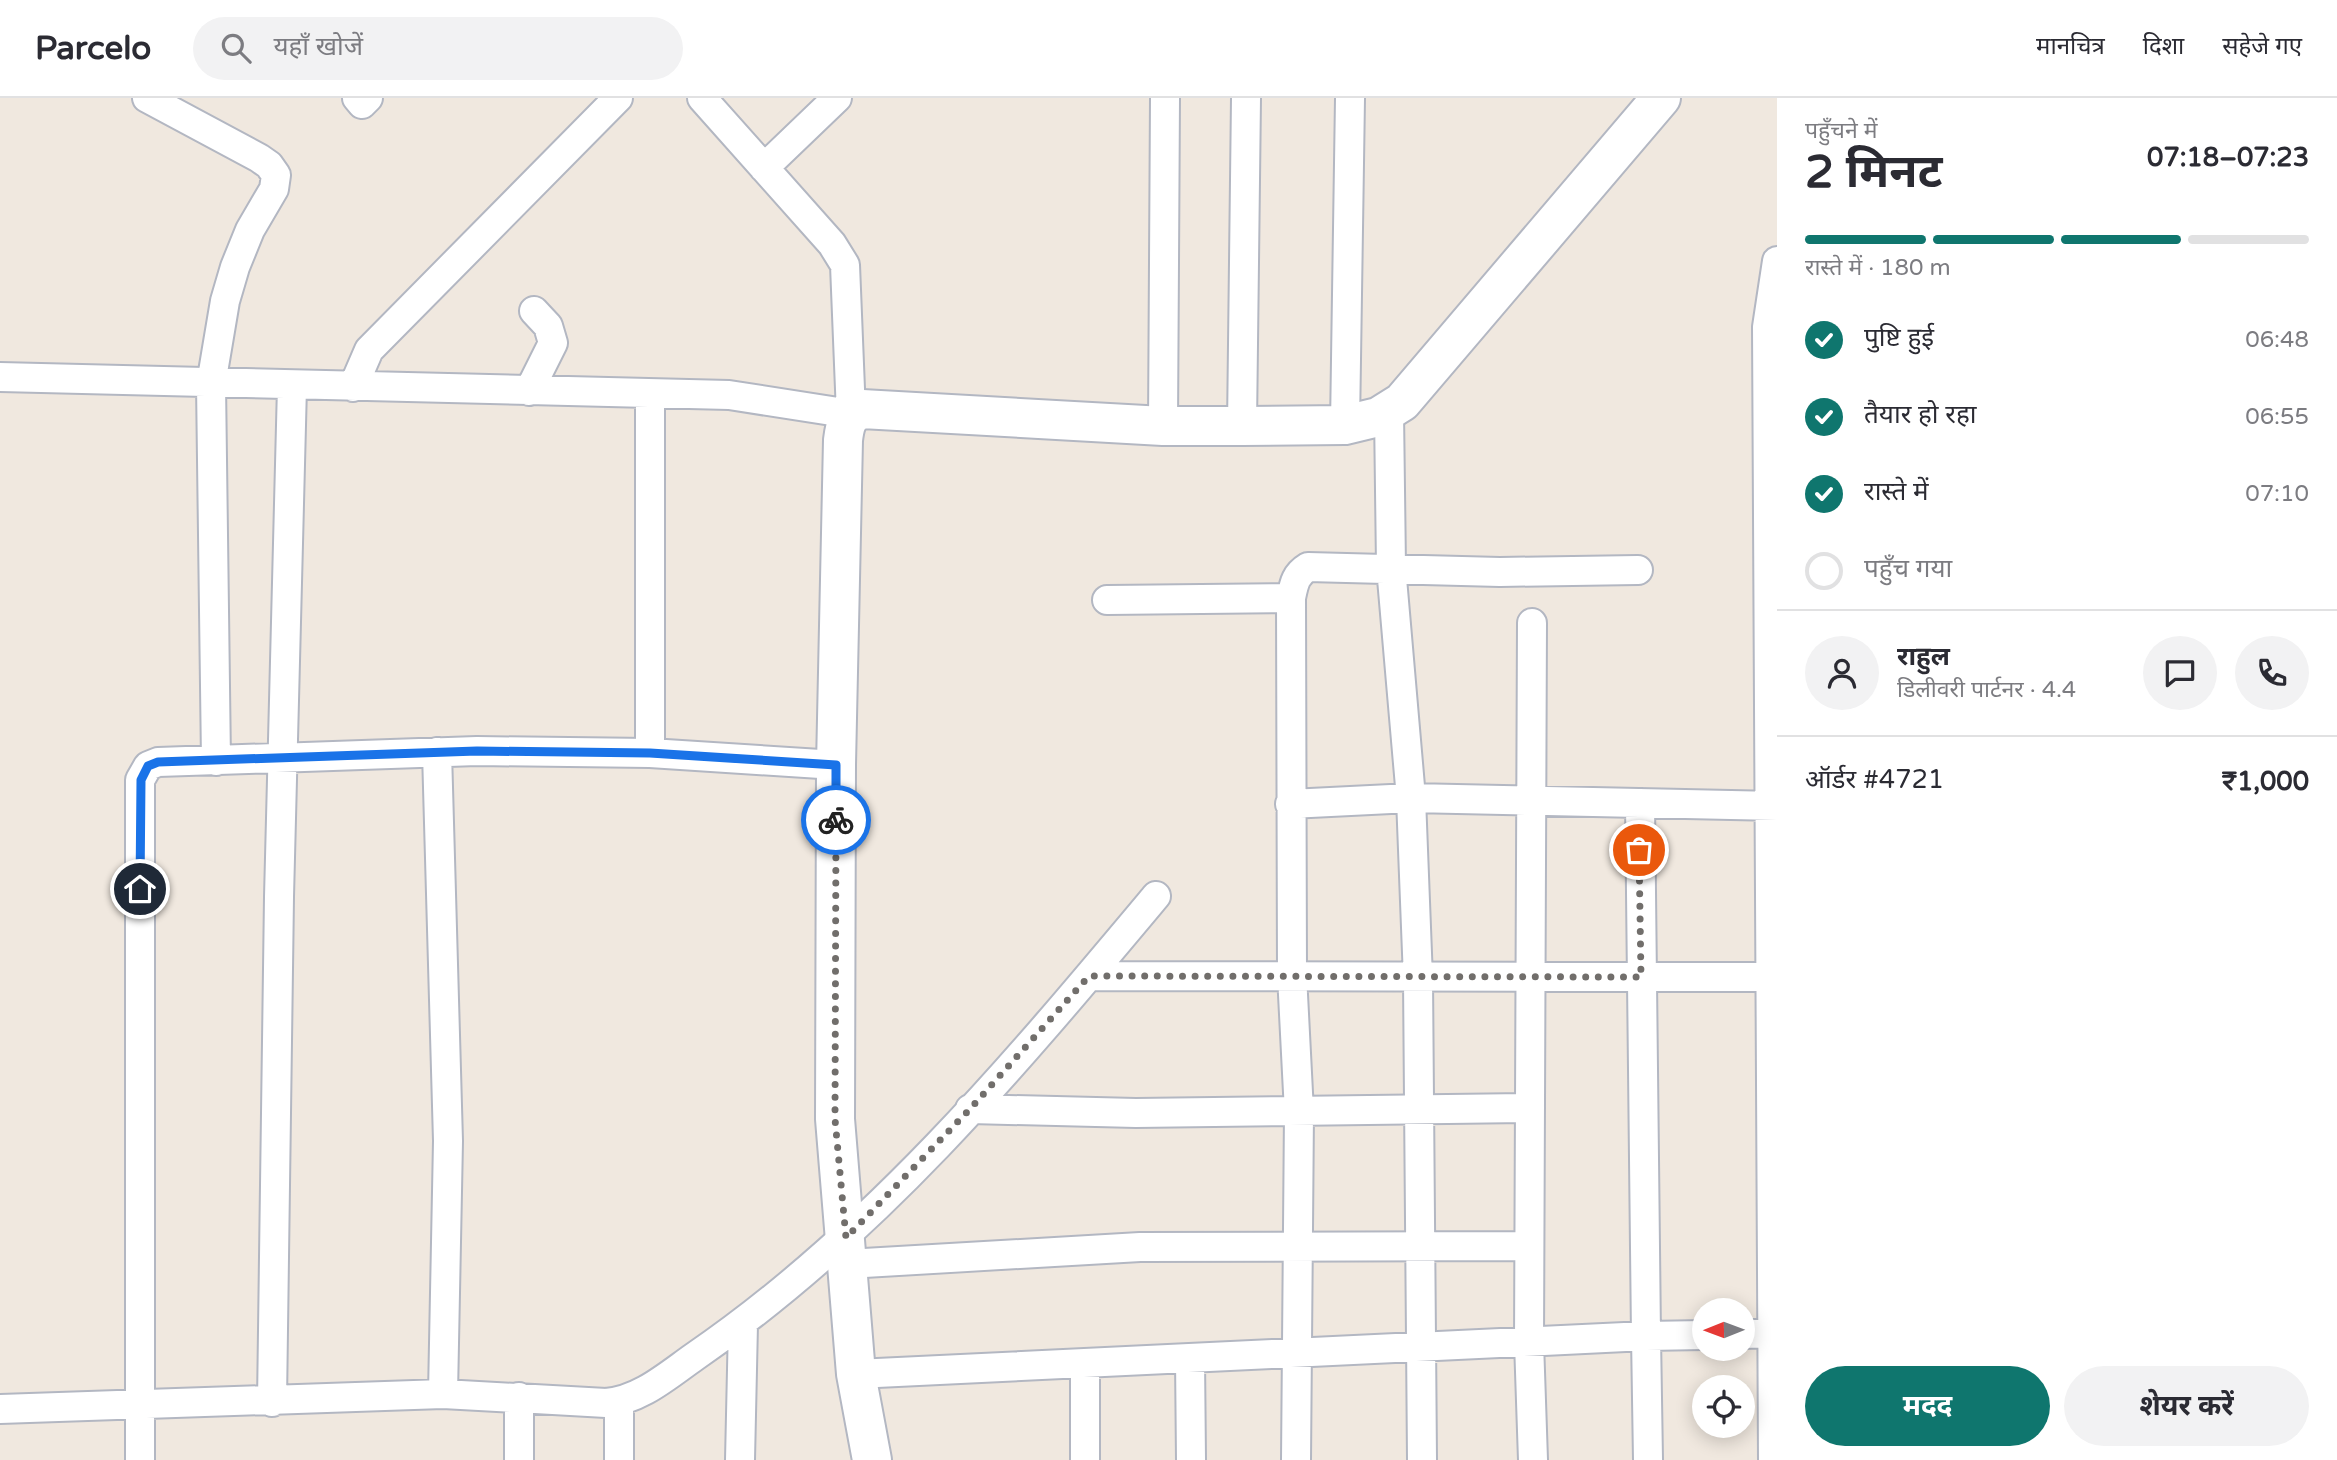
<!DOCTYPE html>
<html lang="hi">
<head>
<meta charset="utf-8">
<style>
  body { margin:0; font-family:"Varela Round","Noto Sans Devanagari",sans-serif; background:#f2f2f3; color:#2b2b33; height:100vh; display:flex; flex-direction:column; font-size:26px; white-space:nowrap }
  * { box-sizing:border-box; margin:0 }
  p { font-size:23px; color:#7c7c81 }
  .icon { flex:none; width:38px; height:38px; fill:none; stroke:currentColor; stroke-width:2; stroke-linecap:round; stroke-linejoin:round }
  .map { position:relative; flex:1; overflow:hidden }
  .details { display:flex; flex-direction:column; background:#fff; width:560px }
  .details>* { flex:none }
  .needle { width:46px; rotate:269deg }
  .fabs { position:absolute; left:1692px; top:1200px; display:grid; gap:14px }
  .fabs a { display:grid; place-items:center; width:63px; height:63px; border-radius:50%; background:#fff; box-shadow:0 4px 18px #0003; font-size:35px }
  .pin { position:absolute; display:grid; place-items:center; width:60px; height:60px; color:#fff; margin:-30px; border:4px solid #fff; border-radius:50%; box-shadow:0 2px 7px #0007 }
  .courier { position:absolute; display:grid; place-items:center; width:70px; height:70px; margin:-35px; border:5px solid #1a73e8; border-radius:50%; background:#fff; color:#222; box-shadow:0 2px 9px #0007 }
  .head em { font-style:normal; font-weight:700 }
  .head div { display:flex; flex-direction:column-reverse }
  .head { display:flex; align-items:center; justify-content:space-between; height:119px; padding:0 28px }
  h1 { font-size:46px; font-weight:700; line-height:52px }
  .bar { display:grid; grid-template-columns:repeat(4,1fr); gap:10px 7px; align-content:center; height:84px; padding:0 28px }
  .bar i { height:9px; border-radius:5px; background:#e1e1e2 }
  .bar .on { background:#0f766e }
  .bar p { grid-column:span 4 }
  .line { display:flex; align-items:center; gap:18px; padding:0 28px; border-top:2px solid #e1e1e2 }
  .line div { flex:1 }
  .round { display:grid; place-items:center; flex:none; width:74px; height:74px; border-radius:37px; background:#f2f2f3 }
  ol { padding:0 28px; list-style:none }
  li { display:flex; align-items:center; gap:21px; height:77px }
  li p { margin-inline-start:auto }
  li .icon { padding:7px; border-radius:50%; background:#0f766e; color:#fff; stroke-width:4 }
  li:last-child { color:#7c7c81 }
  li i { width:38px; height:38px; border:4px solid #e1e1e2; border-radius:50% }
  .button { display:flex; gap:14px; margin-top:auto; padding:14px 28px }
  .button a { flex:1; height:80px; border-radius:42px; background:#0f766e; color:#fff; font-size:28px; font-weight:700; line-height:80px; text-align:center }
  .button a+a { background:#f2f2f3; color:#2b2b33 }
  header { display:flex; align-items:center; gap:42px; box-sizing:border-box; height:98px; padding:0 35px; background:#fff; border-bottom:2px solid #e1e1e2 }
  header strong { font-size:33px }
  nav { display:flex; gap:38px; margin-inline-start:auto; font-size:24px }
  .search { width:490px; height:63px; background:#f2f2f3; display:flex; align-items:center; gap:18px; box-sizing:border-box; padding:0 24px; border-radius:38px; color:#7c7c81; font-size:26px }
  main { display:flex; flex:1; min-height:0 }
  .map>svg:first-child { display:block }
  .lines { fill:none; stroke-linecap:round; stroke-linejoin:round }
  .street-casing { stroke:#b3b7c2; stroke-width:32 }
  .secondary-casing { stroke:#b3b7c2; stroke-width:42 }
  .street { stroke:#fff; stroke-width:28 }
  .secondary { stroke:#fff; stroke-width:38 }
  .done { stroke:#716e6b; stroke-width:7; stroke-dasharray:0 12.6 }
  .route { stroke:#1a73e8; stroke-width:9 }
</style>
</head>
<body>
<header>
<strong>Parcelo</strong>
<div class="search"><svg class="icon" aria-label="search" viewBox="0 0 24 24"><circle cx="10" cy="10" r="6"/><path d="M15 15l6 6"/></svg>यहाँ खोजें</div>
<nav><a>मानचित्र</a><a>दिशा</a><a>सहेजे गए</a></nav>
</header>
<main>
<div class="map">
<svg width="1777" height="1362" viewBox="0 0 1777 1362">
  <rect width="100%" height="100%" fill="#f0e8df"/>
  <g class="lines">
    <defs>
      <path id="street" d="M 147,0 L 259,60 L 269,67 L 276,77 L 274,91 L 250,132 L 235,169 L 225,203 L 211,286 L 216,663
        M 357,0 L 362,6 L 368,0
        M 764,70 L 837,0
        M 0,279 L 729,297 L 851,316 L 845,167 L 832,146 L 702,0
        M 353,289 L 369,252 L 618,0
        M 529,293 L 553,245 L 548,228 L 534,213
        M 1389,314 L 1391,469 L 1411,700 L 1418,881 L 1422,1362
        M 1345,327 L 1350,0
        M 1163,328 L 1165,0
        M 1242,328 L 1246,0
        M 1107,502 L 1291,500
        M 1532,525 L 1529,1244 L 1533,1362
        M 437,654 L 448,1043 L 443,1296
        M 650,655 L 650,297
        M 1290,706 L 1411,700 L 1777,708
        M 1089,878 L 1777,879
        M 970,1011 L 1136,1015 L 1530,1010
        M 847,1166 L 1140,1149 L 1529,1148
        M 1743,1236 L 1777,1235
        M 1190,1260 L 1191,1362
        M 856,1276 L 1646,1238 L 1640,705
        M 519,1299 L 519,1362
        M 272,1304 L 279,799 L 292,288
        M 619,1304 L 619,1362
        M 0,1311 L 443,1296 L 606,1305 C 640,1302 667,1278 694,1259 C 874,1136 1017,964 1156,798
        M 140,1362 L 140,682 L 148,668 L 158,664 L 477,653 L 650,655 L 836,667
        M 740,1362 L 743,1226
        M 1085,1362 L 1085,1265
        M 1296,1362 L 1299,1014 L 1292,877 L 1291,500 C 1294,486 1295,477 1308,469 L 1500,474 L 1638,472
        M 1648,1362 L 1646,1238 L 1704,1237
        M 1773,1362 L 1767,229 L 1777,163"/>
      <path id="secondary" d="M 872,1362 L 856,1276 L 835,1021 L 836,667 L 843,342 C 845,326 847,317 862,311 L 1163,328 L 1242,328 L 1345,327 L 1378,319 L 1402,304 L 1661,0"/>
    </defs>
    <!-- street casing -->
    <use href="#street" class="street-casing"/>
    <!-- secondary casing -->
    <use href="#secondary" class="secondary-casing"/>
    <!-- street -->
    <use href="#street" class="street"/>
    <!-- secondary -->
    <use href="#secondary" class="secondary"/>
  </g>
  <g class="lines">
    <!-- done -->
    <path class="done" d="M 836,722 L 835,1021 L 846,1140 L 970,1011 L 1089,878 L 1641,879 L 1639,752"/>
    <!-- route -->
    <path class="route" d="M 140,791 L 141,682 L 148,668 L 158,664 L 477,653 L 650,655 L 836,667 L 836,722"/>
  </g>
</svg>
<div class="fabs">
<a><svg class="needle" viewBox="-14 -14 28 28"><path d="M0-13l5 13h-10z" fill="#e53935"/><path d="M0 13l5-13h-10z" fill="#7c7c81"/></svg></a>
<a><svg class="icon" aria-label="locate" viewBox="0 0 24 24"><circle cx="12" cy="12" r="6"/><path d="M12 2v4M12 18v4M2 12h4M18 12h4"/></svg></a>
</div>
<div class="pin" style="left:1639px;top:752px;background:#ea580c"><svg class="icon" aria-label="bag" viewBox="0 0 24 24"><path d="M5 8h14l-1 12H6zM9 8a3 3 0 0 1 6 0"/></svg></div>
<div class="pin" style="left:140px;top:791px;background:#1f2937"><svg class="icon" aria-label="home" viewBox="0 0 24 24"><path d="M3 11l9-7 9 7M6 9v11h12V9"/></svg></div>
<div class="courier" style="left:836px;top:722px"><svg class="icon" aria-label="bike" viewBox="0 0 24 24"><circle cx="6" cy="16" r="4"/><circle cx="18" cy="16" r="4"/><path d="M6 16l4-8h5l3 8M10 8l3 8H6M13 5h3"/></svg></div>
</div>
<section class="details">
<div class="head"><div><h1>2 मिनट</h1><p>पहुँचने में</p></div><em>07:18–07:23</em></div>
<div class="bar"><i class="on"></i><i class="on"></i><i class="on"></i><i></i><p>रास्ते में · 180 m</p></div>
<ol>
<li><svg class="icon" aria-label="check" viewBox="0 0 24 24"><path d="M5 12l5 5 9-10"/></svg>पुष्टि हुई<p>06:48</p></li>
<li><svg class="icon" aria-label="check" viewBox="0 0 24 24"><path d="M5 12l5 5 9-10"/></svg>तैयार हो रहा<p>06:55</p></li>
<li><svg class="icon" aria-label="check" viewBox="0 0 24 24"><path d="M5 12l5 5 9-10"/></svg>रास्ते में<p>07:10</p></li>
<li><i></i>पहुँच गया</li>
</ol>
<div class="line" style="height:126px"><a class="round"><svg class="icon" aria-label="person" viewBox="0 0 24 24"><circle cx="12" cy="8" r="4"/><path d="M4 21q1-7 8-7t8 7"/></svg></a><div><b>राहुल</b><p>डिलीवरी पार्टनर · 4.4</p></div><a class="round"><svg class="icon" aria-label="chat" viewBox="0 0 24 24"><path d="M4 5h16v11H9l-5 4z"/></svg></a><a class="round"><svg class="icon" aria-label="phone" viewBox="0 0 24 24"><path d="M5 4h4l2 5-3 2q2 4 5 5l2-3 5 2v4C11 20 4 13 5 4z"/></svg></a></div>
<div class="line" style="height:91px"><div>ऑर्डर #4721</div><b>₹1,000</b></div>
<div class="button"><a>मदद</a><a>शेयर करें</a></div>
</section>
</main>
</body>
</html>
